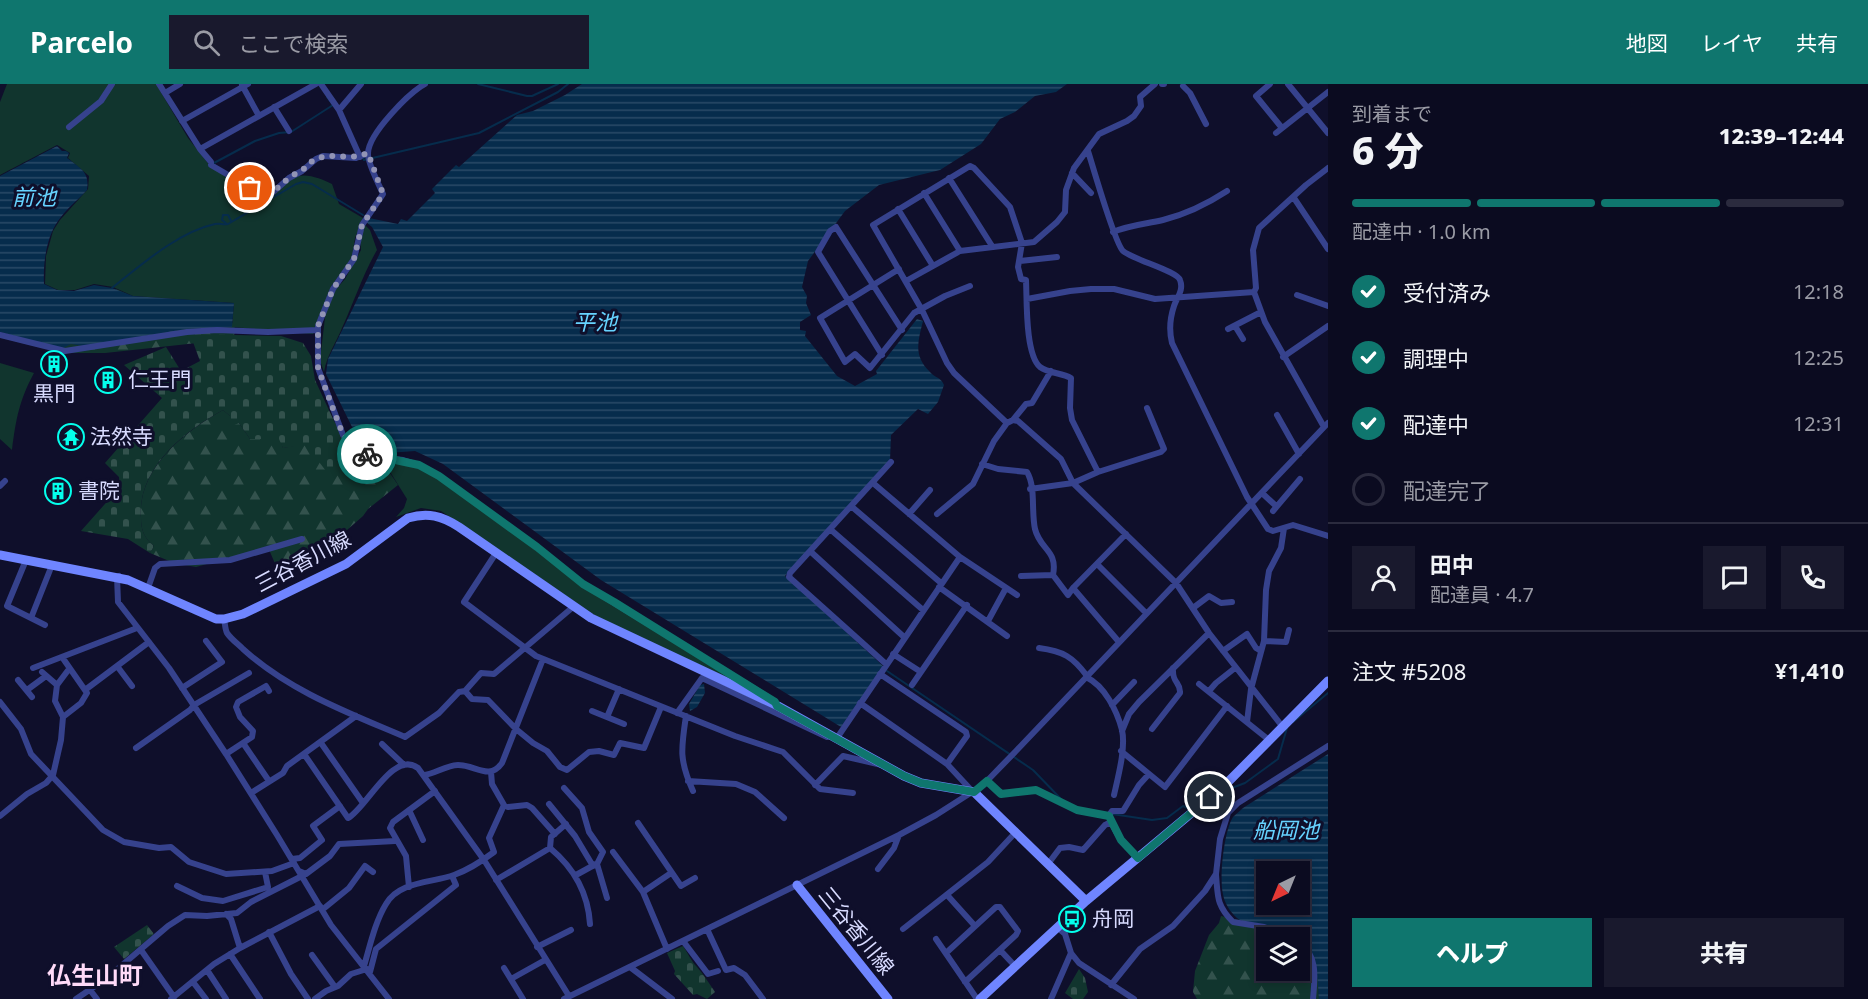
<!DOCTYPE html>
<html lang="ja">
<head>
<meta charset="utf-8">
<style>
  body { margin:0; font-family:"Noto Sans","Noto Sans JP",sans-serif; background:#19192d; color:#f1f3f6; height:100vh; display:flex; flex-direction:column; font-size:22px; white-space:nowrap }
  * { box-sizing:border-box; margin:0 }
  p { font-size:20px; color:#9a9ba5 }
  .icon { flex:none; width:33px; height:33px; fill:none; stroke:currentColor; stroke-width:2; stroke-linecap:round; stroke-linejoin:round }
  .map { position:relative; flex:1; overflow:hidden }
  .panel { display:flex; flex-direction:column; background:#0b0b20; width:540px }
  .panel>* { flex:none }
  .needle { width:39px; rotate:223deg }
  .fabs { position:absolute; left:1256px; top:777px; display:grid; gap:12px }
  .fabs a { display:grid; place-items:center; width:54px; height:54px; border-radius:0px; background:#0b0b20; box-shadow:0 3px 9px #0003,0 0 0 2px #2b2b3e; font-size:30px }
  .pin { position:absolute; display:grid; place-items:center; width:51px; height:51px; color:#fff; margin:-26px; border:3px solid #fff; border-radius:50%; box-shadow:0 2px 6px #0007 }
  .courier { position:absolute; display:grid; place-items:center; width:60px; height:60px; margin:-30px; border:4px solid #0f766e; border-radius:50%; background:#fff; color:#222; box-shadow:0 2px 8px #0007 }
  .head em { font-style:normal; font-weight:800 }
  .head div { display:flex; flex-direction:column-reverse }
  .head { display:flex; align-items:center; justify-content:space-between; height:102px; padding:0 24px }
  h1 { font-size:39px; font-weight:800; line-height:45px }
  .bar { display:grid; grid-template-columns:repeat(4,1fr); gap:9px 6px; align-content:center; height:72px; padding:0 24px }
  .bar i { height:8px; border-radius:4px; background:#2b2b3e }
  .bar .on { background:#0f766e }
  .bar p { grid-column:span 4 }
  .line { display:flex; align-items:center; gap:15px; padding:0 24px; border-top:2px solid #2b2b3e }
  .line div { flex:1 }
  .round { display:grid; place-items:center; flex:none; width:63px; height:63px; border-radius:0px; background:#19192d }
  ol { padding:0 24px; list-style:none }
  li { display:flex; align-items:center; gap:18px; height:66px }
  li p { margin-inline-start:auto }
  li .icon { padding:6px; border-radius:50%; background:#0f766e; color:#fff; stroke-width:4 }
  li:last-child { color:#9a9ba5 }
  li i { width:33px; height:33px; border:3px solid #2b2b3e; border-radius:50% }
  .button { display:flex; gap:12px; margin-top:auto; padding:12px 24px }
  .button a { flex:1; height:69px; border-radius:0px; background:#0f766e; color:#fff; font-size:24px; font-weight:800; line-height:69px; text-align:center }
  .button a+a { background:#19192d; color:#f1f3f6 }
  header { display:flex; align-items:center; gap:36px; box-sizing:border-box; height:84px; padding:0 30px; background:#0f766e; color:#fff }
  header strong { font-size:28px }
  nav { display:flex; gap:33px; margin-inline-start:auto; font-size:21px }
  .search { width:420px; height:54px; background:#19192d; display:flex; align-items:center; gap:15px; box-sizing:border-box; padding:0 21px; border-radius:0px; color:#9a9ba5; font-size:22px }
  main { display:flex; flex:1; min-height:0 }
  .map>svg:first-child { display:block }
  .green { fill:#11352e }
  .forest { fill:url(#forest-firs) }
  .cemetery { fill:url(#cemetery-stones) }
  .water { fill:url(#water-rules); fill-rule:evenodd }
  .lines { fill:none; stroke-linecap:round; stroke-linejoin:round }
  .stream { stroke:#062c4c; stroke-width:2 }
  .minor { stroke:#36428d; stroke-width:6 }
  .secondary { stroke:#6f85ff; stroke-width:9 }
  .done { stroke:#9294b5; stroke-width:6; stroke-dasharray:0 10.8 }
  .route { stroke:#0f766e; stroke-width:8 }
  .labels { text-anchor:middle; stroke-width:6; stroke-linejoin:round; paint-order:stroke }
  .poi-label { font-size:21px; fill:#d8dbff; stroke:#0f0f2b; text-anchor:start }
  .street-label { font-size:21px; fill:#d8dbff; stroke:#0f0f2b }
  .water-label { font-size:22px; font-style:italic; fill:#66d3ff; stroke:#0f0f2b }
  .quarter-label { font-size:24px; font-weight:bold; fill:#ffdaf8; stroke:#0f0f2b }
</style>
</head>
<body>
<header>
<strong>Parcelo</strong>
<div class="search"><svg class="icon" aria-label="search" viewBox="0 0 24 24"><circle cx="10" cy="10" r="6"/><path d="M15 15l6 6"/></svg>ここで検索</div>
<nav><a>地図</a><a>レイヤ</a><a>共有</a></nav>
</header>
<main>
<div class="map">
<svg width="1328" height="915" viewBox="0 0 1328 915">
  <defs>
    <pattern id="forest-firs" width="22" height="20" patternUnits="userSpaceOnUse" patternTransform="scale(1.5)"><rect width="22" height="20" fill="#11352e"/><path d="M5 1l3.5 6h-7zM16 11l3.5 6h-7z" fill="#33524d"/></pattern>
    <pattern id="cemetery-stones" width="16" height="16" patternUnits="userSpaceOnUse" patternTransform="scale(1.5)"><rect width="16" height="16" fill="#11352e"/><path d="M2 7V4a2 2 0 0 1 4 0v3zM10 15v-3a2 2 0 0 1 4 0v3z" fill="#33524d"/></pattern>
    <pattern id="water-rules" width="6" height="5" patternUnits="userSpaceOnUse" patternTransform="scale(1.5)"><rect width="6" height="5" fill="#062c4c"/><path d="M0 2.5h6" fill="none" stroke="#2a4a67"/></pattern>
  </defs>
  <rect width="100%" height="100%" fill="#0f0f2b"/>
  <!-- green -->
  <path class="green" d="M 7,0 L 156,0 L 188,54 L 212,84 L 266,109 C 277,106 282,101 291,95 C 303,87 320,94 332,100 L 339,120 L 363,134 L 355,154 L 352,173 L 331,203 L 313,250 L 232,243 L 234,219 L 133,212 L 113,203 L 94,200 L 75,206 L 58,206 L 45,200 L 46,172 L 53,147 L 60,136 L 88,105 L 89,92 L 68,74 L 70,69 L 57,61 L 0,91 L 0,18 Z
    M 365,141 L 370,146 L 377,166 C 363,190 354,218 342,244 C 336,259 327,271 324,288 L 320,276 L 326,225 L 332,210 L 345,195 L 361,166 L 360,152 Z
    M 0,279 L 34,289 C 19,317 16,335 12,366 L 0,355 Z
    M 382,375 L 419,382 L 439,393 L 537,464 L 579,499 L 747,603 L 599,534 L 441,427 L 421,424 L 396,433 L 404,424 L 407,415 Z"/>
  <!-- forest -->
  <path class="forest" d="M 116,205 L 127,210 L 111,252 L 235,239 L 234,255 L 105,269 L 65,269 L 59,241 L 96,249 Z
    M 223,326 L 230,332 L 232,338 L 239,339 L 250,355 L 280,355 L 283,364 L 305,360 L 348,387 L 381,376 L 398,401 L 368,425 L 363,432 L 339,453 L 316,467 L 276,482 L 268,463 L 196,483 L 174,479 L 150,469 L 154,462 C 144,454 141,446 141,434 C 137,385 185,347 223,326 Z
    M 1221,832 L 1281,845 L 1299,854 L 1266,854 L 1266,886 L 1299,886 L 1299,854 C 1321,877 1318,884 1319,915 L 1197,915 L 1193,908 L 1195,887 L 1209,851 L 1219,839 Z"/>
  <!-- cemetery -->
  <path class="cemetery" d="M 190,250 L 281,252 L 303,259 L 311,272 L 315,296 L 334,337 L 348,359 L 381,376 L 348,387 L 326,387 L 306,361 L 283,364 L 279,355 L 250,355 L 239,339 L 230,343 L 230,332 L 223,326 C 184,347 137,385 141,434 C 141,446 144,454 154,462 L 150,469 L 128,455 L 81,447 L 120,403 L 119,393 L 105,379 L 162,314 L 124,281 L 166,263 L 181,287 L 200,277 Z
    M 147,841 L 154,850 L 124,875 L 114,863 Z
    M 683,862 C 688,869 691,877 697,883 C 704,891 709,899 715,908 L 707,915 L 697,910 L 693,911 L 674,890 L 675,887 L 667,869 Z
    M 1079,885 L 1085,894 L 1088,908 L 1083,915 L 1073,915 L 1065,909 Z"/>
  <!-- water -->
  <path class="water" d="M 582,0 L 1067,0 L 1056,8 L 1035,12 L 1015,28 L 1000,35 L 981,60 L 940,86 L 879,101 L 845,127 L 808,177 L 802,203 L 807,212 L 806,219 L 811,231 L 800,238 L 800,246 L 806,247 L 805,252 L 837,292 L 855,302 L 877,290 L 876,287 L 917,235 L 923,237 C 918,257 913,272 930,288 C 935,294 941,293 944,301 L 938,318 L 928,330 L 918,325 L 891,351 L 890,377 L 785,492 L 883,582 L 841,643 L 601,496 L 443,380 L 415,367 L 387,369 L 367,361 L 354,347 L 326,290 L 328,275 L 383,163 L 372,143 L 366,138 L 369,134 L 398,140 L 401,135 L 407,137 L 435,109 L 432,105 L 456,81 L 459,83 L 517,31 L 533,27 L 565,11 Z
    M 57,62 L 62,67 L 66,67 L 69,69 L 67,74 C 80,84 90,88 87,106 C 78,116 66,125 58,137 C 46,154 43,180 44,200 L 57,206 L 74,207 L 94,201 L 112,204 L 133,212 L 234,219 L 232,243 L 186,245 L 84,262 L 71,260 L 61,265 L 0,248 L 0,92 Z
    M 704,600 L 705,609 L 697,623 L 690,627 L 689,620 L 700,601 Z
    M 1328,670 L 1328,915 L 1319,915 C 1317,868 1313,851 1263,841 C 1255,839 1243,839 1237,834 C 1230,828 1224,818 1223,810 C 1219,794 1224,747 1233,733 C 1236,730 1240,727 1243,724 ZM 1266,788 L 1299,788 L 1299,820 L 1266,820 Z"/>
  <g class="lines">
    <!-- stream -->
    <path class="stream" d="M 478,0 L 527,12 L 532,12 L 558,0
      M 363,74 L 364,76 L 479,49 L 558,8 L 568,0
      M 214,79 L 255,57 L 279,49 L 291,48 L 333,21 L 327,13
      M 227,140 L 222,136 L 223,131 L 228,131 L 231,137
      M 112,204 C 141,181 178,148 215,140 C 220,139 223,141 228,140 L 296,100 L 303,98 L 312,100 L 363,131
      M 887,587 L 1033,686 L 1061,715
      M 1293,638 L 1328,609
      M 1229,705 L 1245,699 L 1278,675 L 1287,644
      M 1112,730 L 1152,736 L 1167,734 L 1183,722 L 1187,724 L 1198,717 L 1200,718"/>
    <!-- minor -->
    <path class="minor" d="M 159,0 L 200,65 L 211,78 L 211,81 L 254,106 L 261,113 L 271,110 L 289,94 L 302,87 L 316,75 L 323,72 L 356,74 L 368,69
      M 321,0 L 339,26 L 360,73
      M 425,0 C 409,9 369,49 368,69 C 367,79 379,100 383,110 L 362,141 L 354,175 L 333,205 L 318,242 L 318,284 L 343,351 L 348,358 L 363,369 L 376,373 L 403,376 L 419,381 L 439,392 L 537,463 L 583,500 L 768,613
      M 1162,0 L 1164,0
      M 1270,0 L 1256,12 L 1282,44
      M 1288,0 L 1328,49
      M 242,1 L 259,32
      M 1183,2 L 1190,9 L 1206,40
      M 165,9 L 180,0
      M 274,23 L 289,47
      M 339,26 L 361,0
      M 182,37 L 248,0
      M 69,43 L 101,17 L 112,0
      M 1276,49 L 1328,8
      M 200,65 L 316,0
      M 1088,67 C 1093,83 1115,160 1123,167 C 1134,176 1177,187 1180,196 C 1184,206 1177,213 1174,222 C 1170,234 1169,247 1172,259 L 1247,413 L 1268,445 L 1273,447 L 1293,441 L 1328,452
      M 1072,89 L 1091,109
      M 949,94 L 992,162
      M 924,109 L 960,167
      M 1294,114 L 1328,165
      M 898,125 L 933,182
      M 1113,148 C 1130,141 1146,140 1163,136 C 1187,130 1207,120 1227,107
      M 1020,177 L 1057,173
      M 899,185 L 820,234 L 845,278 L 855,270 L 870,284 L 914,229 L 945,212 L 970,202
      M 906,197 L 960,167 L 1034,158 L 1057,138 L 1065,128 L 1066,106 L 1074,84 L 1099,50 L 1127,37 L 1134,32 L 1141,22 L 1140,13 L 1155,0
      M 1297,211 L 1328,222
      M 1027,215 L 1070,207 L 1091,205 L 1114,205 L 1155,215 L 1254,208
      M 1235,242 L 1243,255
      M 1228,245 L 1261,228
      M 0,251 L 65,267 L 187,248 L 217,246 L 268,248 L 318,246
      M 882,271 L 818,168 L 830,147 L 836,143 L 902,246
      M 1283,273 L 1328,242
      M 1277,331 L 1299,370
      M 1013,336 L 1026,320 L 1032,319 L 1051,287
      M 1324,343 L 1265,238 L 1254,208 L 1256,204 L 1253,166 L 1259,144 L 1306,101 L 1328,84
      M 982,380 L 998,385 L 1027,388 C 1036,403 1031,427 1035,445 C 1040,466 1058,466 1053,491
      M 1098,388 L 1072,336 L 1070,324 L 1071,294 C 1062,289 1048,289 1040,283 C 1025,270 1027,215 1026,196 L 1021,195 L 1018,183 L 1022,159 L 1010,123 L 974,84 L 970,82 L 873,141 L 922,226 L 947,279 L 954,289 L 1007,339 L 1013,336 L 1018,337 L 1061,375 L 1073,399 L 1176,499 L 1209,549 L 1282,642
      M 873,399 L 960,473 L 1017,511
      M 0,402 L 5,397
      M 1030,405 L 1073,399 L 1098,388 L 1161,368 L 1164,365 L 1147,324
      M 1262,409 L 1276,422
      M 851,422 L 941,499
      M 1273,427 L 1300,395
      M 909,430 L 930,406
      M 937,430 L 973,400 L 994,357 L 1007,339
      M 830,445 L 923,526
      M 810,467 L 904,553
      M 496,469 L 464,518 L 536,572 L 735,652 L 783,668 L 820,705 L 853,709
      M 26,476 L 7,522 L 45,541
      M 1097,480 L 1146,529
      M 119,492 L 117,493 L 118,518 L 169,584 L 226,670 L 277,751 L 331,841 L 389,915
      M 1021,492 L 1053,491 L 1068,511 L 1073,504
      M 939,503 L 1007,552
      M 148,504 L 155,484 L 160,480 L 230,476 L 302,455
      M 573,523 L 494,590 L 481,589 L 465,607 L 472,615 L 488,616 L 516,645 L 533,659 L 547,667 L 560,683 L 567,686 L 589,668 L 599,667 L 614,671 L 620,659 L 644,664 L 661,623
      M 1193,524 L 1209,512 L 1221,519 L 1232,518
      M 31,534 L 52,481
      M 224,535 C 225,539 225,545 227,549 C 231,555 238,560 243,565 C 289,607 349,629 405,653 L 439,629 L 459,608 L 465,607
      M 988,537 L 1006,504
      M 1264,557 L 1286,558 L 1289,546
      M 1119,558 L 1073,504 L 1126,450
      M 1039,564 C 1063,567 1073,573 1087,592
      M 1223,567 L 1247,550 L 1256,564 L 1261,567
      M 893,570 L 921,588
      M 62,573 L 87,609 L 81,619 L 63,633
      M 886,580 L 789,493 L 790,489 L 891,378
      M 117,582 L 132,602
      M 33,584 L 137,544
      M 42,588 L 57,601
      M 880,590 L 966,648 L 967,652 L 947,680
      M 1086,593 C 1105,602 1117,627 1122,646 C 1126,664 1118,693 1114,711
      M 18,596 L 32,613
      M 1199,600 L 1269,656
      M 912,601 L 967,521
      M 182,604 L 222,578 L 206,557
      M 27,606 L 46,592
      M 85,606 L 149,558
      M 1209,607 L 1216,599 L 1235,584
      M 0,618 L 21,645 L 31,670 L 103,746 L 124,758 L 159,764 L 171,763 L 189,778 L 226,790 L 272,787 L 294,779
      M 860,619 L 947,680 L 973,708
      M 1112,621 L 1134,598
      M 592,627 L 624,640
      M 677,629 L 702,594 L 827,653
      M 686,632 C 681,665 679,676 693,707
      M 607,633 L 619,605
      M 1247,638 L 1251,605 L 1264,557 L 1266,506 L 1269,487 L 1281,464 L 1284,444
      M 1152,645 L 1180,609 C 1181,598 1172,600 1173,584
      M 1122,647 L 1129,630 L 1139,618 L 1209,549
      M 837,654 L 960,473
      M 243,659 L 269,697
      M 321,659 L 363,719
      M 382,660 L 404,681
      M 136,664 L 190,626 L 194,621 L 249,589
      M 1121,667 L 1165,703 L 1227,622
      M 226,670 L 252,653 L 253,647 L 240,633 L 236,623 L 238,618 L 266,602 L 269,607
      M 304,670 L 348,734 C 366,725 393,665 418,684 L 484,776 L 569,912
      M 425,691 C 435,689 448,681 458,681 C 476,681 489,697 502,679 L 543,575
      M 688,697 L 736,700 L 755,708 L 784,734
      M 987,697 L 1001,710 L 1036,706 L 1077,726 L 1109,732
      M 815,701 L 843,672 L 882,681
      M 564,704 L 582,724 L 589,748 L 603,768 L 597,780 L 607,814
      M 251,709 L 283,689 L 287,682 L 356,632
      M 549,720 L 575,752 L 593,782
      M 508,723 L 527,721 L 532,724 L 555,750
      M 409,726 L 423,756
      M 0,732 L 27,710 L 46,699 L 53,691 L 61,656 L 63,633 L 55,617 L 57,601 L 69,585
      M 638,739 L 681,802 L 695,794
      M 550,764 C 574,784 588,808 590,840
      M 613,768 L 643,808 L 667,865
      M 1138,774 C 1126,762 1113,748 1109,731 L 1112,727 L 1123,727 L 1139,701 L 1149,690
      M 292,775 L 300,774 L 322,756 L 313,742 L 340,722
      M 1048,780 L 1060,764 L 1069,763 L 1083,766 L 1105,741 L 1111,738
      M 878,785 L 894,764 L 899,751
      M 299,787 L 306,790 L 330,772 L 339,760 L 395,757
      M 576,791 L 596,780
      M 1216,791 C 1218,812 1216,821 1233,838 L 1264,843 L 1293,854
      M 496,796 L 550,764 L 551,753 L 566,740
      M 177,802 L 202,814 L 223,817 L 268,803 L 265,788
      M 409,803 L 406,772 L 390,744 L 393,738 L 435,707
      M 643,808 L 671,789
      M 948,812 L 975,842
      M 322,826 L 349,804 L 365,782 L 373,788
      M 226,830 L 231,835 L 240,864
      M 707,845 L 726,886 L 734,884 L 745,891 L 763,915
      M 903,845 L 988,778 L 1015,749
      M 269,848 L 291,890 L 308,915
      M 936,855 L 977,915
      M 683,857 L 708,890 L 718,887
      M 1299,857 C 1318,873 1315,892 1313,915
      M 537,863 L 571,846
      M 141,866 L 174,913
      M 1000,866 L 1015,882
      M 946,869 L 996,823 L 1000,823 L 1018,847 L 1016,851 L 965,898
      M 1071,869 L 1079,879 L 1134,915
      M 230,870 L 260,915
      M 312,871 L 335,903
      M 364,882 C 370,862 375,838 386,820 C 399,797 432,799 454,791 C 468,786 482,777 494,768 L 489,754 L 504,721 L 492,700 L 491,688
      M 630,883 L 672,915
      M 504,884 L 523,915
      M 207,886 L 226,915
      M 370,888 L 376,865 L 456,801 L 452,792
      M 511,895 L 545,876
      M 193,898 L 206,915
      M 1111,901 L 1140,865 L 1173,842 L 1205,807 L 1216,790 L 1220,755 L 1228,729 L 1238,719 L 1328,662
      M 90,906 L 97,915
      M 76,915 L 107,894 L 168,842 L 185,831 L 207,832 L 237,829 L 251,818 L 302,792
      M 171,915 L 214,880 L 240,864 L 320,822
      M 315,915 L 326,907 L 338,902 L 351,890 L 367,885
      M 564,915 L 899,751 L 936,731 L 983,701 L 1016,667 L 1328,339
      M 1051,915 L 1071,869 L 1065,850 L 1057,843"/>
    <!-- secondary -->
    <path class="secondary" d="M 0,471 L 128,496 L 216,535 L 224,535 L 243,530 L 346,480 L 408,434 C 428,428 442,432 459,443 L 591,534 L 778,622 L 904,692 L 921,699 L 974,708 L 1086,817
      M 797,801 L 888,915
      M 980,915 L 1086,817 L 1225,701 L 1328,597"/>
  </g>
  <g class="lines">
    <!-- done -->
    <path class="done" d="M 250,104 L 261,112 C 274,109 279,102 289,94 C 294,90 300,88 305,84 C 309,80 311,77 316,75 C 332,68 350,77 368,69 L 383,110 L 362,141 L 354,175 L 333,205 L 318,242 L 318,284 L 326,306 L 343,351 L 355,364 L 367,370"/>
    <!-- route -->
    <path class="route" d="M 367,370 L 419,381 L 439,392 L 537,463 L 583,500 L 614,518 L 775,618 L 777,622 L 904,692 L 921,699 L 974,708 L 987,697 L 1001,710 L 1036,706 L 1077,726 L 1109,732 L 1121,756 L 1138,774 L 1210,713"/>
  </g>
  <!-- icons -->
  <defs>
    <symbol id="building-ring" viewBox="-11 -11 22 22"><circle r="9.5" fill="#0f0f2b" stroke="#04ffec" stroke-width="1.5"/><path d="M-4-6H4V6H1V3H-1V6H-4ZM-2.5-4.3h1.7v1.8h-1.7ZM.8-4.3h1.7v1.8H.8ZM-2.5-1h1.7V.8h-1.7ZM.8-1h1.7V.8H.8Z" fill="#04ffec"/></symbol>
    <symbol id="temple-ring" viewBox="-11 -11 22 22"><circle r="9.5" fill="#0f0f2b" stroke="#04ffec" stroke-width="1.5"/><path d="M0-6L5-2H3V0L6.5 2.5H4V6H1.5V3h-3V6H-4V2.5H-6.5L-3 0V-2H-5Z" fill="#04ffec"/></symbol>
    <symbol id="bus-ring" viewBox="-11 -11 22 22"><circle r="9.5" fill="#0f0f2b" stroke="#04ffec" stroke-width="1.5"/><path d="M-5-6H5V4H4V6H2V4H-2V6H-4V4H-5ZM-3.5-4V0h7V-4ZM-3.5 1.2v1.5H-2V1.2ZM2 1.2v1.5H3.5V1.2Z" fill="#04ffec"/></symbol>
  </defs>
  <g fill-rule="evenodd">
    <use href="#building-ring" x="39" y="265" width="30" height="30"/>
    <use href="#building-ring" x="93" y="281" width="30" height="30"/>
    <use href="#temple-ring" x="56" y="338" width="30" height="30"/>
    <use href="#building-ring" x="43" y="392" width="30" height="30"/>
    <use href="#bus-ring" x="1057" y="820" width="30" height="30"/>
  </g>
  <g class="labels">
    <!-- poi labels -->
    <g class="poi-label">
      <text x="128" y="303">仁王門</text>
      <text x="54" y="317" text-anchor="middle">黒門</text>
      <text x="90" y="360">法然寺</text>
      <text x="78" y="414">書院</text>
      <text x="1092" y="842">舟岡</text>
    </g>
    <!-- street labels -->
    <g class="street-label">
      <text transform="translate(303 478) rotate(-28)" y="7">三谷香川線</text>
      <text transform="translate(856 847) rotate(51)" y="7">三谷香川線</text>
    </g>
    <!-- water labels -->
    <g class="water-label">
      <text x="34" y="121">前池</text>
      <text x="595" y="246">平池</text>
      <text x="1286" y="754">船岡池</text>
    </g>
    <!-- quarter labels -->
    <g class="quarter-label">
      <text x="95" y="900">仏生山町</text>
    </g>
  </g>
</svg>
<div class="fabs">
<a><svg class="needle" viewBox="-14 -14 28 28"><path d="M0-13l5 13h-10z" fill="#e53935"/><path d="M0 13l5-13h-10z" fill="#9a9ba5"/></svg></a>
<a><svg class="icon" aria-label="layers" viewBox="0 0 24 24"><path d="M12 4l9 5-9 5-9-5zM3 14l9 5 9-5"/></svg></a>
</div>
<div class="pin" style="left:250px;top:104px;background:#ea580c"><svg class="icon" aria-label="bag" viewBox="0 0 24 24"><path d="M5 8h14l-1 12H6zM9 8a3 3 0 0 1 6 0"/></svg></div>
<div class="pin" style="left:1210px;top:713px;background:#1f2937"><svg class="icon" aria-label="home" viewBox="0 0 24 24"><path d="M3 11l9-7 9 7M6 9v11h12V9"/></svg></div>
<div class="courier" style="left:367px;top:370px"><svg class="icon" aria-label="bike" viewBox="0 0 24 24"><circle cx="6" cy="16" r="4"/><circle cx="18" cy="16" r="4"/><path d="M6 16l4-8h5l3 8M10 8l3 8H6M13 5h3"/></svg></div>
</div>
<section class="panel">
<div class="head"><div><h1>6 分</h1><p>到着まで</p></div><em>12:39–12:44</em></div>
<div class="bar"><i class="on"></i><i class="on"></i><i class="on"></i><i></i><p>配達中 · 1.0 km</p></div>
<ol>
<li><svg class="icon" aria-label="check" viewBox="0 0 24 24"><path d="M5 12l5 5 9-10"/></svg>受付済み<p>12:18</p></li>
<li><svg class="icon" aria-label="check" viewBox="0 0 24 24"><path d="M5 12l5 5 9-10"/></svg>調理中<p>12:25</p></li>
<li><svg class="icon" aria-label="check" viewBox="0 0 24 24"><path d="M5 12l5 5 9-10"/></svg>配達中<p>12:31</p></li>
<li><i></i>配達完了</li>
</ol>
<div class="line" style="height:108px"><a class="round"><svg class="icon" aria-label="person" viewBox="0 0 24 24"><circle cx="12" cy="8" r="4"/><path d="M4 21q1-7 8-7t8 7"/></svg></a><div><b>田中</b><p>配達員 · 4.7</p></div><a class="round"><svg class="icon" aria-label="chat" viewBox="0 0 24 24"><path d="M4 5h16v11H9l-5 4z"/></svg></a><a class="round"><svg class="icon" aria-label="phone" viewBox="0 0 24 24"><path d="M5 4h4l2 5-3 2q2 4 5 5l2-3 5 2v4C11 20 4 13 5 4z"/></svg></a></div>
<div class="line" style="height:78px"><div>注文 #5208</div><b>¥1,410</b></div>
<div class="button"><a>ヘルプ</a><a>共有</a></div>
</section>
</main>
</body>
</html>
